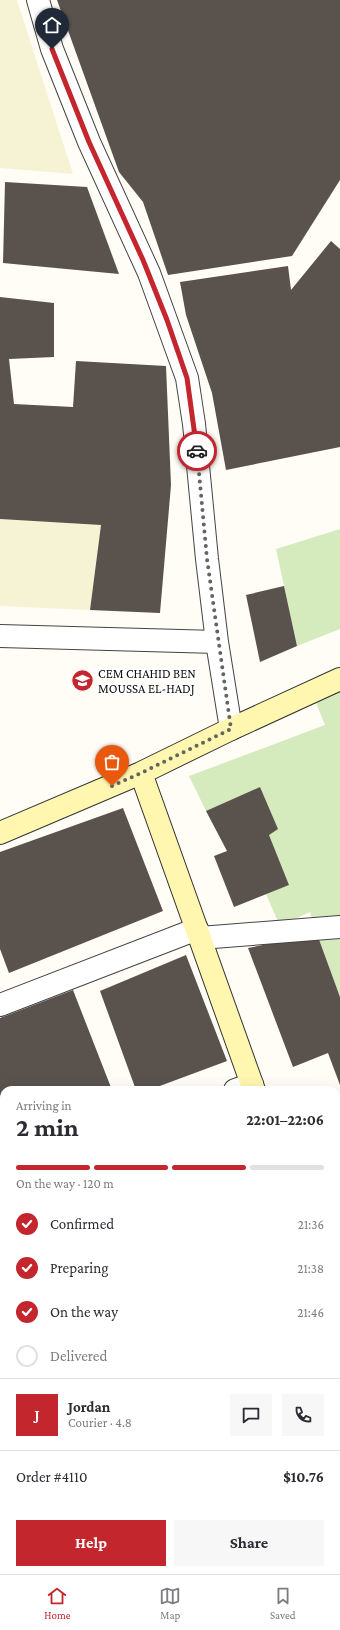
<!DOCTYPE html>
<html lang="en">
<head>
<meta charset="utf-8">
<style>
  body { margin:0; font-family:"Crimson Pro",serif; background:#f7f7f7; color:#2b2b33; height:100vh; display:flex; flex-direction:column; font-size:15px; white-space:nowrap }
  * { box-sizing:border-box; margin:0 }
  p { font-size:13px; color:#7c7c81 }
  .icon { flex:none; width:22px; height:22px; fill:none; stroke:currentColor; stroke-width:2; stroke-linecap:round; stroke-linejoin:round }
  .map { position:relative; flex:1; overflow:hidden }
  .panel { position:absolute; left:0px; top:1086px; width:340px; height:488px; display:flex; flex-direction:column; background:#fff; border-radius:12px 12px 0 0; box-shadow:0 4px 16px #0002 }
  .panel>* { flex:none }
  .pin { position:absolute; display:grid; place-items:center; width:34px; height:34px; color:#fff; margin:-41px -17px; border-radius:50% 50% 50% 0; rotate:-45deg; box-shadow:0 0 4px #0007 }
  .pin .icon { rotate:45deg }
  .courier { position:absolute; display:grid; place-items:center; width:40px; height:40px; margin:-20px; border:3px solid #c4262e; border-radius:50%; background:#fff; color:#222; box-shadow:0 1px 5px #0007 }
  .summary em { font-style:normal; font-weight:700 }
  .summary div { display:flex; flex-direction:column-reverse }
  .summary { display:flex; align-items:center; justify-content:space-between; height:68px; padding:0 16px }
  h1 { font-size:26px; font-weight:700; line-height:30px }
  .bar { display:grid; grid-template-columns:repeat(4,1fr); gap:6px 4px; align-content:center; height:48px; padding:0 16px }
  .bar i { height:5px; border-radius:3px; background:#e1e1e2 }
  .bar .current { background:#c4262e }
  .bar p { grid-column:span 4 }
  .line { display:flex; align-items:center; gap:10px; padding:0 16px; border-top:1px solid #e1e1e2 }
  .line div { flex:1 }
  .round { display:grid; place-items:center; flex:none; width:42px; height:42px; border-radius:0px; background:#f7f7f7 }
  ol { padding:0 16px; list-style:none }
  li { display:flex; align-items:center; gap:12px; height:44px }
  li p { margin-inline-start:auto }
  li .icon { padding:4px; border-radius:50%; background:#c4262e; color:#fff; stroke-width:4 }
  li:last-child { color:#7c7c81 }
  li i { width:22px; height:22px; border:2px solid #e1e1e2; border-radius:50% }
  .action { display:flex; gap:8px; margin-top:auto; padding:8px 16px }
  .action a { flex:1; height:46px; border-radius:0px; background:#c4262e; color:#fff; font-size:16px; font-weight:700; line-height:46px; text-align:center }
  .action a+a { background:#f7f7f7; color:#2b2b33 }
  .menu { display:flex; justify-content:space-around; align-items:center; height:56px; border-top:1px solid #e1e1e2; background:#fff; font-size:11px; color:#7c7c81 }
  .menu a { display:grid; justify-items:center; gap:2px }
  .menu .current { color:#c4262e }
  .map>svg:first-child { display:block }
  .farmland { fill:#f6f3d4 }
  .green { fill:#d5ebbd }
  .cemetery { fill:#d9e3c4 }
  .building { fill:#5a524d }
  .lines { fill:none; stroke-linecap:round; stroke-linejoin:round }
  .street-casing { stroke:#444; stroke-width:24 }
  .secondary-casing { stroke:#333; stroke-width:24 }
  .street { stroke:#fff; stroke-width:22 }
  .secondary { stroke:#fff6b0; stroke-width:22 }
  .done { stroke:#646461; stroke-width:4; stroke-dasharray:0 7.2 }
  .route { stroke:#c4262e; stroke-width:5 }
  .labels { text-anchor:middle; stroke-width:4; stroke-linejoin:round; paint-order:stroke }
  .poi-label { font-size:13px; fill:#111; stroke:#fff; text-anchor:start }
</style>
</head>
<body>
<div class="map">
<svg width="340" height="1574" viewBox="0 0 340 1574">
  <rect width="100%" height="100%" fill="#fffdf5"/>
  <!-- farmland -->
  <path class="farmland" d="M 0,0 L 17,0 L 73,174 L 0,168 Z
    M 0,519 L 101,525 L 90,610 L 0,606 Z"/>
  <!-- green -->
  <path class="green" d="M 340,529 L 340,629 L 297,646 L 276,549 Z
    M 340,683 L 340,920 L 313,923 L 310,912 L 280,926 L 266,894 L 289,885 L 269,835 L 206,811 L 189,776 L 325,725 L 312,693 Z
    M 340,933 L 340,997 L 317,934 Z"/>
  <!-- cemetery -->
  <path class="cemetery" d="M 4,1384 L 4,1570 L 336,1570 L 336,1427 L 340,1438 L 340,1574 L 0,1574 L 0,1385 Z"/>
  <!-- building -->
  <path class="building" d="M 57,0 L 340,0 L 340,180 L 292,256 L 168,275 L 143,202 L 119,172 Z
    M 5,182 L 87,187 L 119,274 L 3,263 Z
    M 331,241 L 340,249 L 340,447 L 226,470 L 212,393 L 186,315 L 180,282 L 288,266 L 291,290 Z
    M 0,297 L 54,303 L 54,357 L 9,359 L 14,404 L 73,407 L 76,361 L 166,366 L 171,485 L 160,613 L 90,610 L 101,525 L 0,519 Z
    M 284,586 L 297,646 L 260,662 L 246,595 Z
    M 260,787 L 278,829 L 269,835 L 289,885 L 234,907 L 214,856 L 227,851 L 206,811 Z
    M 123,808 L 163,911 L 9,973 L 0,949 L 0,852 Z
    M 317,934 L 340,997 L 340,1085 L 328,1053 L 293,1067 L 248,948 Z
    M 186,955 L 227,1061 L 149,1090 L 136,1090 L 100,991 Z
    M 73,990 L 112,1090 L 4,1090 L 4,1152 L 0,1154 L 0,1018 Z
    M 4,1185 L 4,1245 L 0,1247 L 0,1187 Z
    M 4,1276 L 4,1337 L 0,1338 L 0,1277 Z"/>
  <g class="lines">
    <defs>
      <path id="street" d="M 38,0 L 52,49 L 89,142 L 149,273 L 187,378 L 194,424 L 207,559 L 217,642 L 231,729
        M 0,636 L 217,642
        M 200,938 L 340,927
        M 0,1005 L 197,929
        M 235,1090 L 252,1084
        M 0,1177 L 4,1175
        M 0,1262 L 4,1260
        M 0,1379 L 4,1377"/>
      <path id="secondary" d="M 141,773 L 254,1090
        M 0,833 L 141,773 L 231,729 L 340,679
        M 336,1332 L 340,1344"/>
    </defs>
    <!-- street casing -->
    <use href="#street" class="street-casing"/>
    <!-- secondary casing -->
    <use href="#secondary" class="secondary-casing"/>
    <!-- street -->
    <use href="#street" class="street"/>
    <!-- secondary -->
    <use href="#secondary" class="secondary"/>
  </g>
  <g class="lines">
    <!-- done -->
    <path class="done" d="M 112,786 L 141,773 L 231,729 L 207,559 L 197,451"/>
    <!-- route -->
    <path class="route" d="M 52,49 L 89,142 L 143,260 L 167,320 L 187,378 L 197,451"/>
  </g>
  <!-- icons -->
  <defs>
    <symbol id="school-disc" viewBox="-11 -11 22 22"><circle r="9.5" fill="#c4262e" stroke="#fff"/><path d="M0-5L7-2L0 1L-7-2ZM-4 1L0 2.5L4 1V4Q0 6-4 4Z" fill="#fff"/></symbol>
  </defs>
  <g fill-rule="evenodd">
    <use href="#school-disc" x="70" y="668" width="25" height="25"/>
  </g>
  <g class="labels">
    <!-- poi labels -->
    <g class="poi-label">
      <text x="98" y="678">CEM CHAHID BEN<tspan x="98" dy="15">MOUSSA EL-HADJ</tspan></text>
    </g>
  </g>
</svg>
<div class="pin" style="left:112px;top:786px;background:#ea580c"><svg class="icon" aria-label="bag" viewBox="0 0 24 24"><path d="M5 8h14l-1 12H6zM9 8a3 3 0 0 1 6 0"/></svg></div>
<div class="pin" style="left:52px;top:49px;background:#1f2937"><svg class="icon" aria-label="home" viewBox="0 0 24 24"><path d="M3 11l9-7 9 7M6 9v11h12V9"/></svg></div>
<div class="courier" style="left:197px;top:451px"><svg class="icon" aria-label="car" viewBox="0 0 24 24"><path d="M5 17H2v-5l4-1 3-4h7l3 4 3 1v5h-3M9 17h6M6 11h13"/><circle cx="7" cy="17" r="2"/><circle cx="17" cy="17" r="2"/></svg></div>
<section class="panel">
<div class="summary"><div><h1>2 min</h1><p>Arriving in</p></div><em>22:01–22:06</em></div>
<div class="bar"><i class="current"></i><i class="current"></i><i class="current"></i><i></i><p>On the way · 120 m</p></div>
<ol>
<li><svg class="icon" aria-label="check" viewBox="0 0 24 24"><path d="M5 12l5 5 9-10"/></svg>Confirmed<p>21:36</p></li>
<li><svg class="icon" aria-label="check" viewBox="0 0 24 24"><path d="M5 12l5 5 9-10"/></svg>Preparing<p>21:38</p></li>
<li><svg class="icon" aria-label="check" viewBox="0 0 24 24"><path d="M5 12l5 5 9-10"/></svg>On the way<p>21:46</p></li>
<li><i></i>Delivered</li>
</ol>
<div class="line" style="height:72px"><b class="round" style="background:#c4262e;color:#fff">J</b><div><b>Jordan</b><p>Courier · 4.8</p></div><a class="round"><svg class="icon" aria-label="chat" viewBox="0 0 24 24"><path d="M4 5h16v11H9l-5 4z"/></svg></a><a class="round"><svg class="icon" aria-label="phone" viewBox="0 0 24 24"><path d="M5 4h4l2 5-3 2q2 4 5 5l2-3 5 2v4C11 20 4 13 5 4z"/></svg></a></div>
<div class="line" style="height:52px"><div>Order #4110</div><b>$10.76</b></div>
<div class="action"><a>Help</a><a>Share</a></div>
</section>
</div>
<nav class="menu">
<a class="current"><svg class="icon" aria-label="home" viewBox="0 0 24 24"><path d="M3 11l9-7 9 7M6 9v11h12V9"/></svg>Home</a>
<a><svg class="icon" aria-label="map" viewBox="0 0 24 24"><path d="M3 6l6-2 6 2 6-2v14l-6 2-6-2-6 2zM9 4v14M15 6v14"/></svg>Map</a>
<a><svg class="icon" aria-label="saved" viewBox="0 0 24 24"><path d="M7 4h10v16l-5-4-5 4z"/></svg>Saved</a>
</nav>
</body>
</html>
